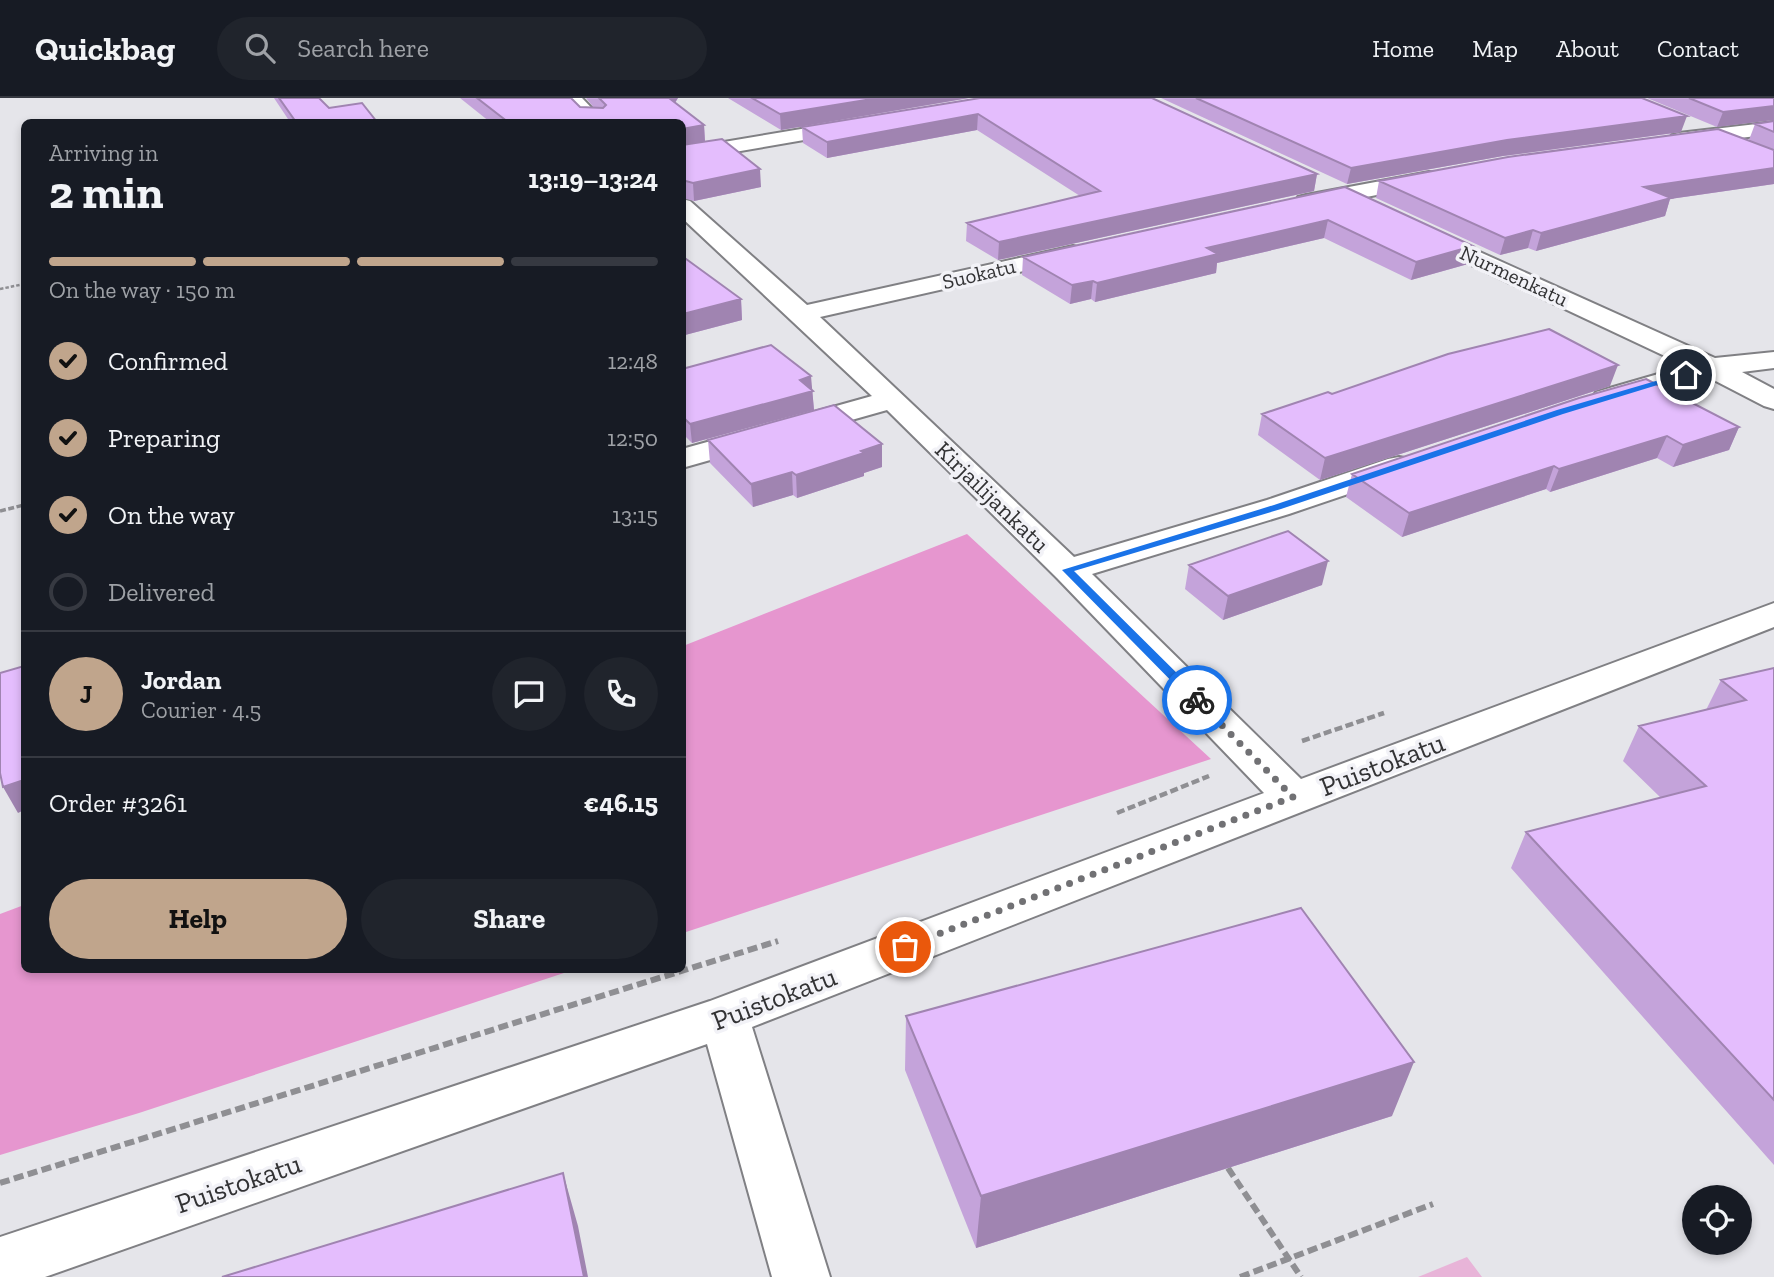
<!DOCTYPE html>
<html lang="en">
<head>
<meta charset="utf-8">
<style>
  body { margin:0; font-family:"Zilla Slab",serif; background:#20242c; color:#f1f3f6; height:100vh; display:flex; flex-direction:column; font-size:26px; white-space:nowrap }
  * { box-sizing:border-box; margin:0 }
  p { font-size:23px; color:#9ea1a6 }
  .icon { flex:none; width:38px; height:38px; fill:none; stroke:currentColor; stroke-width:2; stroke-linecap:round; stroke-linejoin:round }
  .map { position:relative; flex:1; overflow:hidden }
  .details { position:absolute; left:21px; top:21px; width:665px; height:854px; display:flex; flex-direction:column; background:#171b24; border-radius:10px; box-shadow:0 4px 10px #0003 }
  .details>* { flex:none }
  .buttons { position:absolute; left:1682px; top:1087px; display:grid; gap:14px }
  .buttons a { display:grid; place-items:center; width:70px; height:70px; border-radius:50%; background:#171b24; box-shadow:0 4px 10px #0003; font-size:35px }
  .pin { position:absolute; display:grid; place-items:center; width:60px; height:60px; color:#fff; margin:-30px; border:4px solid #fff; border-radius:50%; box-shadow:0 2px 7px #0007 }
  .courier { position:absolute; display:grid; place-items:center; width:70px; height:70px; margin:-35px; border:5px solid #1a73e8; border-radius:50%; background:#fff; color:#222; box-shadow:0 2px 9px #0007 }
  .headline em { font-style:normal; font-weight:700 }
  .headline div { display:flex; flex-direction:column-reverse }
  .headline { display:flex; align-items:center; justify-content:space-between; height:119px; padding:0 28px }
  h1 { font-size:46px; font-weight:700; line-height:52px }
  .bar { display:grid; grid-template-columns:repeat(4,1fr); gap:10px 7px; align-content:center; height:84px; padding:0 28px }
  .bar i { height:9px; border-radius:5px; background:#363941 }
  .bar .selected { background:#c0a58c }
  .bar p { grid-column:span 4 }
  .line { display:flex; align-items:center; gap:18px; padding:0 28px; border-top:2px solid #363941 }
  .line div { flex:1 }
  .round { display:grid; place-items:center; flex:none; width:74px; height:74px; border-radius:37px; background:#20242c }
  ol { padding:0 28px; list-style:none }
  li { display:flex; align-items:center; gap:21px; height:77px }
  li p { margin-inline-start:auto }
  li .icon { padding:7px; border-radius:50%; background:#c0a58c; color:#111; stroke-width:4 }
  li:last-child { color:#9ea1a6 }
  li i { width:38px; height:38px; border:4px solid #363941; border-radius:50% }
  .button { display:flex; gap:14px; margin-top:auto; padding:14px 28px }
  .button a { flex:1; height:80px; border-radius:42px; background:#c0a58c; color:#111; font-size:28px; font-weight:700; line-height:80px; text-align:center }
  .button a+a { background:#20242c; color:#f1f3f6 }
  header { display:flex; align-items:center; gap:42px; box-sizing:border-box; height:98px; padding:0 35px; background:#171b24; border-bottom:2px solid #363941 }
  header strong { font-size:33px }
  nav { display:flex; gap:38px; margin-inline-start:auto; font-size:24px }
  .search { width:490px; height:63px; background:#20242c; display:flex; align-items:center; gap:18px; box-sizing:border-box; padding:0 24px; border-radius:38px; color:#9ea1a6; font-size:26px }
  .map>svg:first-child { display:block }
  .green { fill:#e8b4d8 }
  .forest { fill:#e696cf }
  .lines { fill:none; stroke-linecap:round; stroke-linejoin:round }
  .minor-casing { stroke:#808084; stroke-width:4 }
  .path-far3 { stroke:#8f8f93; stroke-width:2.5; stroke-dasharray:3.5 2; stroke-linecap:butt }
  .path-far2 { stroke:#8f8f93; stroke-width:3.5; stroke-dasharray:6 2.5; stroke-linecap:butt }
  .path-far1 { stroke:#8f8f93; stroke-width:4.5; stroke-dasharray:8 3.5; stroke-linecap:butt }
  .path { stroke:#8f8f93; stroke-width:6; stroke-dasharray:10 4.5; stroke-linecap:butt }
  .minor { fill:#fff; fill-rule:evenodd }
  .wall { fill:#c4a3da }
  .shaded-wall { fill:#a084b1 }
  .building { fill:#e4bdfd; stroke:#a084b1; stroke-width:2 }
  .route { fill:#1a73e8 }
  .done { stroke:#717174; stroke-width:7; stroke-dasharray:0 12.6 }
  .labels { text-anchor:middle; stroke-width:7; stroke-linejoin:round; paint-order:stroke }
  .far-street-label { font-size:21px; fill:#323234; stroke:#f2f2f7 }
  .street-label { font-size:24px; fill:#323234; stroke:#f2f2f7 }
  .near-street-label { font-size:28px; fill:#323234; stroke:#f2f2f7 }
</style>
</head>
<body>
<header>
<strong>Quickbag</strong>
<div class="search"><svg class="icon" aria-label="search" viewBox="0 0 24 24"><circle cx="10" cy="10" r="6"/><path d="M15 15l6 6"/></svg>Search here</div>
<nav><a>Home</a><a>Map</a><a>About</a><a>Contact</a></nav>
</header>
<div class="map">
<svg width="1774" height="1179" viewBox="0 0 1774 1179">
  <rect width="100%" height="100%" fill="#e5e5ea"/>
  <!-- green -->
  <path class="green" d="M 1467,1159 L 1482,1179 L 1418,1179 Z"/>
  <!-- forest -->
  <path class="forest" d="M 967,436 L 1211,661 L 683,835 L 683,548 Z
    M 24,807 L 24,872 L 573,872 L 139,1015 L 0,1057 L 0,816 Z"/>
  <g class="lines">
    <defs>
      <path id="minor" d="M 562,0 L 582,0 L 605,24 L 584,24 Z
        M 855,22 L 862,24 L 865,28 L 862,32 L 682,63 L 682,51 Z
        M 1774,24 L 1774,36 L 1679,47 L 1672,45 L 1669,41 L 1672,37 L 1679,35 Z
        M 1429,74 L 1437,75 L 1440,80 L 1437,85 L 1306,111 L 1298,109 L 1295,104 L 1298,99 L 1306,97 Z
        M 682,101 L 690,103 L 807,207 L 1073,148 L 1081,150 L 1085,155 L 1081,160 L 820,219 L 1074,459 L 1267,402 L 1388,361 L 1399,359 L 1410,361 L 1415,368 L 1410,375 L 1289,416 L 1092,476 L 1301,681 L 1774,505 L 1774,529 L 752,929 L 830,1179 L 772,1179 L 707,946 L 45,1179 L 0,1179 L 0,1139 L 710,903 L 1264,695 L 1057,480 L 887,312 L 682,370 L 682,351 L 872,298 L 682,120 Z
        M 1422,128 L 1715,260 L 1774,254 L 1774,270 L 1742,274 L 1774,291 L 1774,311 L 1764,308 L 1708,279 L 1606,309 L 1596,306 L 1592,300 L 1596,294 L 1686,268 L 1414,140 L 1410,135 L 1414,130 Z"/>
    </defs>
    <!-- minor casing -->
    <use href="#minor" class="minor-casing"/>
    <!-- path-far3 -->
    <path class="path-far3" d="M 0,191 L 24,186"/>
    <!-- path-far2 -->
    <path class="path-far2" d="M 0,413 L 24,407"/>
    <!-- path-far1 -->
    <path class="path-far1" d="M 1302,643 L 1384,615
      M 1117,715 L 1209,678"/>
    <!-- path -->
    <path class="path" d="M 1228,1070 L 1301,1179
      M 0,1085 L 778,843
      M 1240,1179 L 1433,1106"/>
    <!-- minor -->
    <use href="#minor" class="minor"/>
  </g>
  <!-- wall -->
  <path class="wall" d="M 274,0 L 319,0 L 329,10 L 377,24 L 290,24 Z
    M 460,0 L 571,0 L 580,9 L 594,10 L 586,0 L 678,0 L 675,5 L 704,27 L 705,44 L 761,89 L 694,103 L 682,100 L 682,24 L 490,24 Z
    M 728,0 L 969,0 L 781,32 Z
    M 980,0 L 1317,76 L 1314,93 L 998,162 L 966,143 L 967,125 L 1080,98 L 977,32 L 827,60 L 803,45 L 802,29 Z
    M 1161,0 L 1642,0 L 1681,34 L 1503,58 L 1347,86 Z
    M 1647,0 L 1774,0 L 1717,29 Z
    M 1774,23 L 1774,86 L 1670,101 L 1665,118 L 1536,153 L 1528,150 L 1500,157 L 1376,100 L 1379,83 L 1749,42 L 1755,26 Z
    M 1345,89 L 1473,148 L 1468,166 L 1411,182 L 1324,140 L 1217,165 L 1216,175 L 1095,204 L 1091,201 L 1070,206 L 1022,177 L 1023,159 Z
    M 682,158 L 741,201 L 742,222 L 685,237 L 682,235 Z
    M 682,271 L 812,291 L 814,312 L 692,345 L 682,335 Z
    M 1610,288 L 1320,382 L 1258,337 L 1262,316 L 1332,296 Z
    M 1579,300 L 1739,329 L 1729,352 L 1673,369 L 1657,360 L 1550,394 L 1546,391 L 1402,439 L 1346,399 L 1352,376 Z
    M 708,342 L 882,346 L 882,369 L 864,375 L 864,378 L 797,400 L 793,397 L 753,409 L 710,365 Z
    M 1189,467 L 1322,487 L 1223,522 L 1185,491 Z
    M 1774,570 L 1774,1067 L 1511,770 L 1526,734 L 1661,700 L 1623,663 L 1639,628 L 1706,612 L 1721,582 Z
    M 906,918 L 1392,1018 L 976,1150 L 905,972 Z"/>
  <!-- shaded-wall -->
  <path class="shaded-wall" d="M 666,0 L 678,0 L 668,15 Z
    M 878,0 L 969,0 L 781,32 L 780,16 Z
    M 1774,8 L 1774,22 L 1717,29 L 1723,14 Z
    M 978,16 L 977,32 L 827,60 L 827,44 Z
    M 1687,18 L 1681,34 L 1503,58 L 1347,86 L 1351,70 L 1507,42 Z
    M 704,27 L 705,44 L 682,49 L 682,31 Z
    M 1774,70 L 1774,86 L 1670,101 L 1665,118 L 1536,153 L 1541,135 L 1644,89 Z
    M 760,71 L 761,89 L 694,103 L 693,85 Z
    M 1317,76 L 1314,93 L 998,162 L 999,144 Z
    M 1328,122 L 1324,140 L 1217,165 L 1216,175 L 1095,204 L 1097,185 L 1207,150 Z
    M 1533,132 L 1528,150 L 1500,157 L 1505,140 Z
    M 1473,148 L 1468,166 L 1411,182 L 1416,164 Z
    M 1093,183 L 1091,201 L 1070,206 L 1072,187 Z
    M 741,201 L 742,222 L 685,237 L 683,216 Z
    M 1618,267 L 1610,288 L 1320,382 L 1325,360 Z
    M 811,278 L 814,312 L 692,345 L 690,326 L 800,282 Z
    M 1739,329 L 1729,352 L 1673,369 L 1683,347 Z
    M 1667,338 L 1657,360 L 1550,394 L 1559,371 Z
    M 882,346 L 882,369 L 864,375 L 864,378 L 797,400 L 796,377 Z
    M 1554,368 L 1546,391 L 1402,439 L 1409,415 Z
    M 792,374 L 793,397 L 753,409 L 751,386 Z
    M 1328,463 L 1322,487 L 1223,522 L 1228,498 Z
    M 24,682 L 24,712 L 18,715 L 3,689 Z
    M 1414,964 L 1392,1018 L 976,1150 L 981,1098 Z
    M 563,1075 L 578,1128 L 588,1179 L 584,1179 Z"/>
  <!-- building -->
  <path class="building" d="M 279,0 L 319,0 L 329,10 L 362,5 L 377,24 L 296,24 Z
    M 477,0 L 571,0 L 580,9 L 603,10 L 606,7 L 599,0 L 669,0 L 704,27 L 682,31 L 682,24 L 508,24 Z
    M 752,0 L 878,0 L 780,16 Z
    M 980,0 L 1152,0 L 1317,76 L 999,144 L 967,125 L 1100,93 L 978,16 L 827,44 L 802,29 Z
    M 1196,0 L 1642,0 L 1687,18 L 1507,42 L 1351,70 Z
    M 1689,0 L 1774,0 L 1774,8 L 1723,14 Z
    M 1774,23 L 1774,34 L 1755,26 Z
    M 1718,31 L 1774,52 L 1774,70 L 1644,89 L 1671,100 L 1541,135 L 1533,132 L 1505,140 L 1379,83 L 1508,59 Z
    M 722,41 L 760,71 L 693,85 L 682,82 L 682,47 Z
    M 1345,89 L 1473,148 L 1416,164 L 1328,122 L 1207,150 L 1218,156 L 1097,185 L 1093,183 L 1072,187 L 1023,159 Z
    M 682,158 L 741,201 L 683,216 Z
    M 1549,231 L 1618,267 L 1325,360 L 1262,316 L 1328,294 L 1332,296 L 1448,256 Z
    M 771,247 L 811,278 L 800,282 L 813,293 L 690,326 L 682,318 L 682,271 Z
    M 1646,281 L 1739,329 L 1683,347 L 1667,338 L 1559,371 L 1554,368 L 1409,415 L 1352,376 L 1579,300 Z
    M 834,307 L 882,346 L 861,353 L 864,355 L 796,377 L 792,374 L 751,386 L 708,342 Z
    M 1288,433 L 1328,463 L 1228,498 L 1189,467 Z
    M 24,568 L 24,682 L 3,689 L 0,675 L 0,575 Z
    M 1774,570 L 1774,1002 L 1526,734 L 1706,688 L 1639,628 L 1746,602 L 1721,582 Z
    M 1301,810 L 1414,964 L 981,1098 L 906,918 Z
    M 563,1075 L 584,1179 L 222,1179 Z"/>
  <!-- route -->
  <path class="route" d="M 1683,275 L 1690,277 L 1563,316 L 1281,411 L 1074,473 L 1201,599 L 1201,605 L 1193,605 L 1062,472 L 1274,407 L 1557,312 Z"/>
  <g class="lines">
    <!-- done -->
    <path class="done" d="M 905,849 L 1293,699 L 1197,602"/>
  </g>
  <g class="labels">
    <!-- far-street labels -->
    <g class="far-street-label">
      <text transform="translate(979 176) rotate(-13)" y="7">Suokatu</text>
      <text transform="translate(1514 178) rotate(25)" y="7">Nurmenkatu</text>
    </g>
    <!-- street labels -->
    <g class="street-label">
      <text transform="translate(992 399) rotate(44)" y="8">Kirjailijankatu</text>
    </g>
    <!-- near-street labels -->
    <g class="near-street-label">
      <text transform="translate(1382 666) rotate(-21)" y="10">Puistokatu</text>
      <text transform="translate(774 900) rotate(-21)" y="10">Puistokatu</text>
      <text transform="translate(238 1085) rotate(-19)" y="10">Puistokatu</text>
    </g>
  </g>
</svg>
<div class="buttons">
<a><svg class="icon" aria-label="locate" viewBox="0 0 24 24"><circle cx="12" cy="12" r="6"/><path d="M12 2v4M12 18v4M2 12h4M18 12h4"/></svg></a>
</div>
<div class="pin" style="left:905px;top:849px;background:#ea580c"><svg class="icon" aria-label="bag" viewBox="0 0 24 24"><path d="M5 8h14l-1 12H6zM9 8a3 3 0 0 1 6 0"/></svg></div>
<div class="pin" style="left:1686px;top:277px;background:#1f2937"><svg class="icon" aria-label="home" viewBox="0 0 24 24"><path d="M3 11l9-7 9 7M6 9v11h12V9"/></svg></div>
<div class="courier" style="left:1197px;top:602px"><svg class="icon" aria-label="bike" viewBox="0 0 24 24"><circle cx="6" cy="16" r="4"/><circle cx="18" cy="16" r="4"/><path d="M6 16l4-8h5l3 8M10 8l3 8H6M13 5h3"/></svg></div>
<section class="details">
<div class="headline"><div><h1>2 min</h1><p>Arriving in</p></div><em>13:19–13:24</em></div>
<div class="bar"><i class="selected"></i><i class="selected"></i><i class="selected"></i><i></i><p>On the way · 150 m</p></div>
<ol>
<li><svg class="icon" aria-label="check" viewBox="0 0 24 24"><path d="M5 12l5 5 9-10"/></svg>Confirmed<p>12:48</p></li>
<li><svg class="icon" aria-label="check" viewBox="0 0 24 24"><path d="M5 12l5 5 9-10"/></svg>Preparing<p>12:50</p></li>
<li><svg class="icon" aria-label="check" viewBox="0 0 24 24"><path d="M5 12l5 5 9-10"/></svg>On the way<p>13:15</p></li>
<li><i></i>Delivered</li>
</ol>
<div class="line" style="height:126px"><b class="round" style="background:#c0a58c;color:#111">J</b><div><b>Jordan</b><p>Courier · 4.5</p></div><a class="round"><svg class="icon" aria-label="chat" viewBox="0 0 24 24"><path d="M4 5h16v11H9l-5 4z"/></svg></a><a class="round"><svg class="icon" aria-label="phone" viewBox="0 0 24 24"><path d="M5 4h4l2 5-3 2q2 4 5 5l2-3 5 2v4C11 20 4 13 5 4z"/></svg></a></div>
<div class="line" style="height:91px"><div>Order #3261</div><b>€46.15</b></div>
<div class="button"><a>Help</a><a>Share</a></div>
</section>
</div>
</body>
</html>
